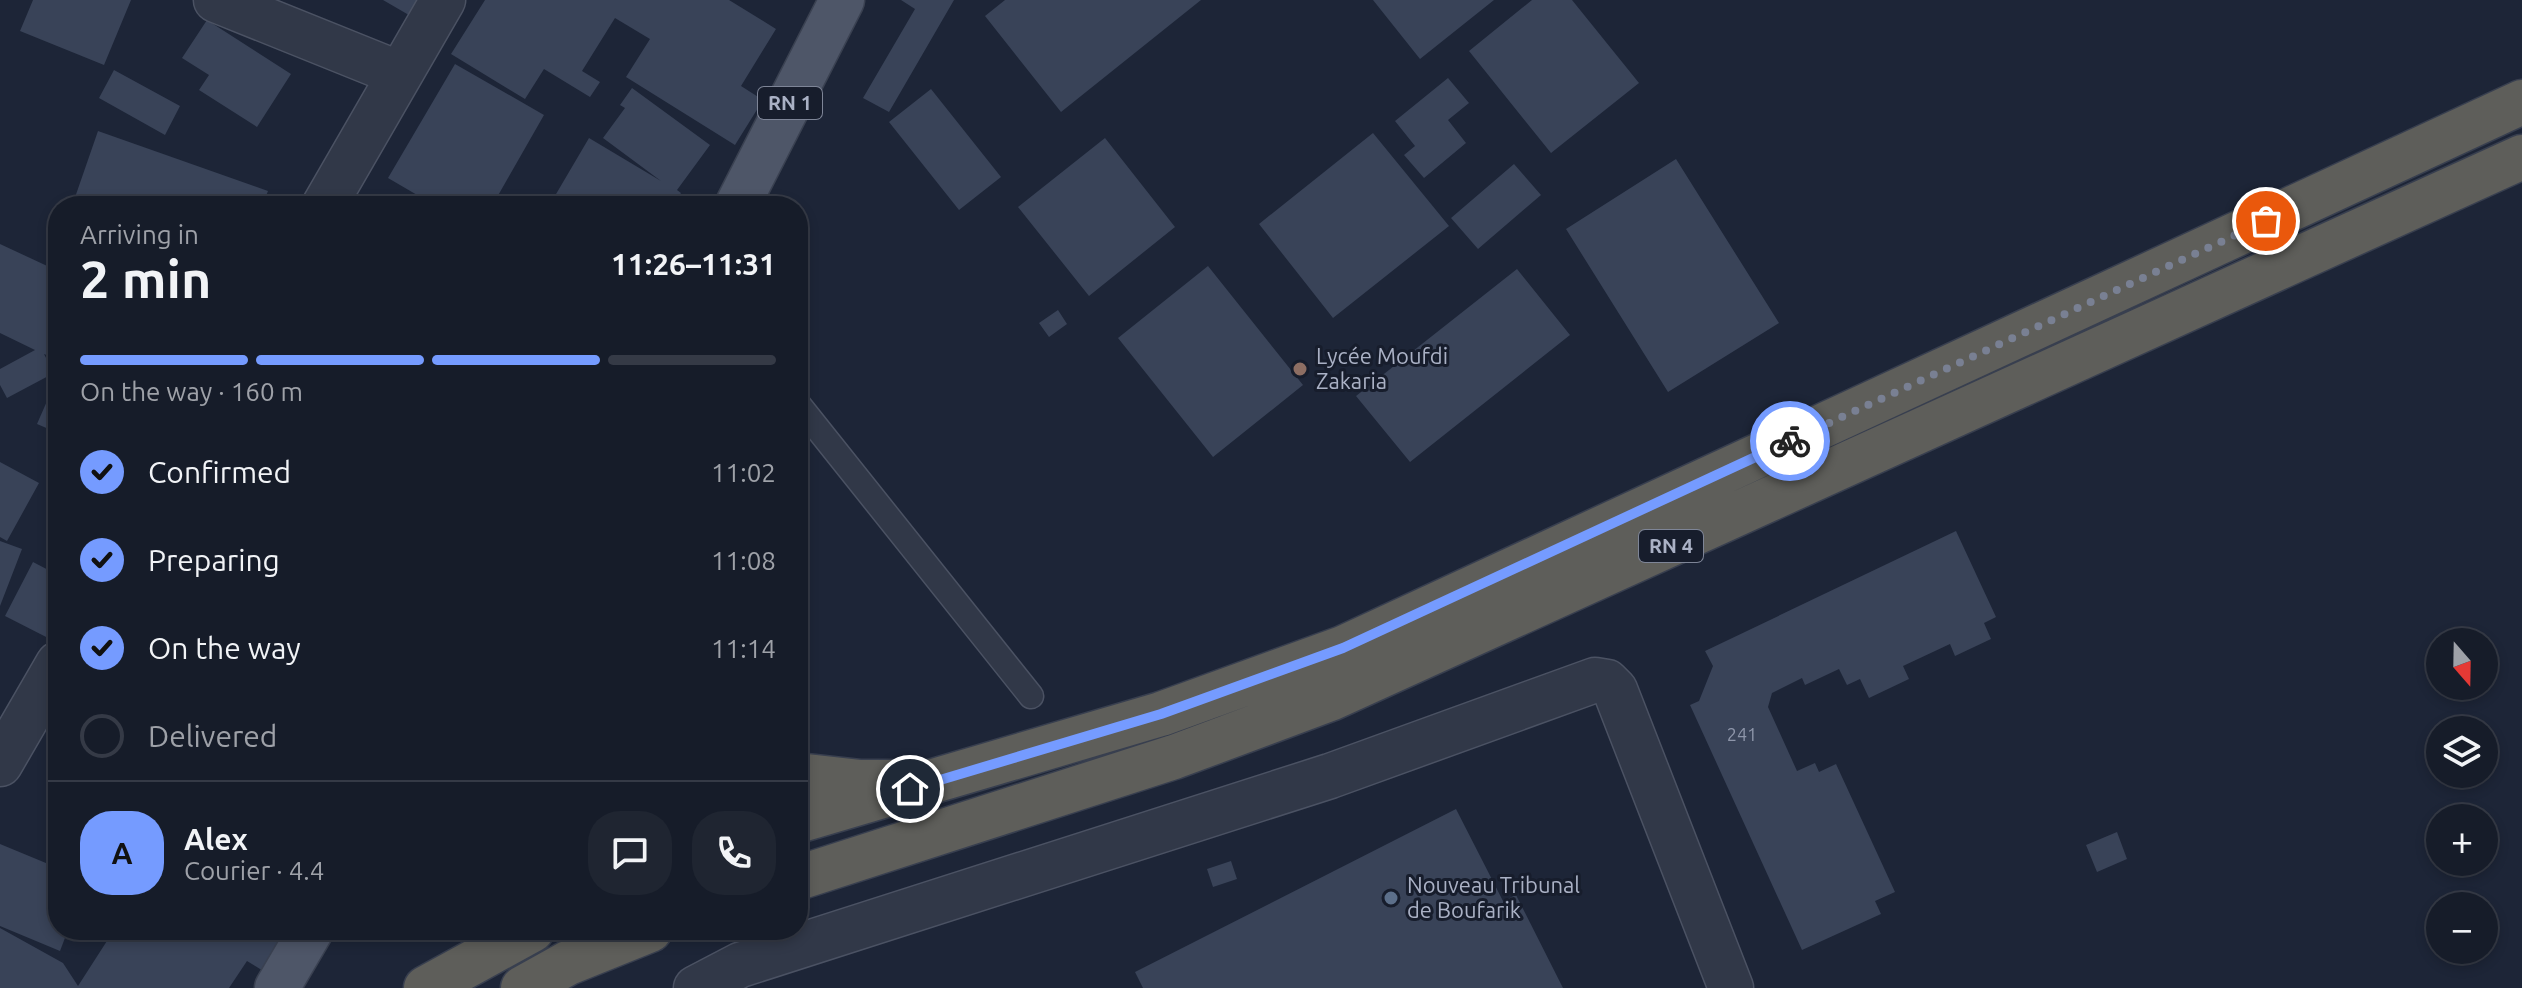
<!DOCTYPE html>
<html lang="en">
<head>
<meta charset="utf-8">
<style>
  body { margin:0; font-family:Ubuntu,sans-serif; background:#1f2531; color:#f1f3f6; height:100vh; display:flex; flex-direction:column; font-size:30px; white-space:nowrap }
  * { box-sizing:border-box; margin:0 }
  p { font-size:26px; color:#9ea1a8 }
  .icon { flex:none; width:44px; height:44px; fill:none; stroke:currentColor; stroke-width:2; stroke-linecap:round; stroke-linejoin:round }
  .map { position:relative; flex:1; overflow:hidden }
  .side { position:absolute; left:48px; top:196px; width:760px; height:744px; display:flex; flex-direction:column; background:#161c29; border-radius:32px; box-shadow:0 4px 12px #0003,0 0 0 2px #353a46 }
  .side>* { flex:none }
  .needle { width:52px; rotate:160deg }
  .buttons { position:absolute; left:2426px; top:628px; display:grid; gap:16px }
  .buttons a { display:grid; place-items:center; width:72px; height:72px; border-radius:50%; background:#161c29; box-shadow:0 4px 12px #0003,0 0 0 2px #353a46; font-size:40px }
  .pin { position:absolute; display:grid; place-items:center; width:68px; height:68px; color:#fff; margin:-34px; border:4px solid #fff; border-radius:50%; box-shadow:0 2px 8px #0007 }
  .courier { position:absolute; display:grid; place-items:center; width:80px; height:80px; margin:-40px; border:6px solid #759bff; border-radius:50%; background:#fff; color:#222; box-shadow:0 2px 10px #0007 }
  .head em { font-style:normal; font-weight:700 }
  .head div { display:flex; flex-direction:column-reverse }
  .head { display:flex; align-items:center; justify-content:space-between; height:136px; padding:0 32px }
  h1 { font-size:52px; font-weight:700; line-height:60px }
  .bar { display:grid; grid-template-columns:repeat(4,1fr); gap:12px 8px; align-content:center; height:96px; padding:0 32px }
  .bar i { height:10px; border-radius:6px; background:#353a46 }
  .bar .on { background:#759bff }
  .bar p { grid-column:span 4 }
  .line { display:flex; align-items:center; gap:20px; padding:0 32px; border-top:2px solid #353a46 }
  .line div { flex:1 }
  .round { display:grid; place-items:center; flex:none; width:84px; height:84px; border-radius:32px; background:#1f2531 }
  ol { padding:0 32px; list-style:none }
  li { display:flex; align-items:center; gap:24px; height:88px }
  li p { margin-inline-start:auto }
  li .icon { padding:8px; border-radius:50%; background:#759bff; color:#111; stroke-width:4 }
  li:last-child { color:#9ea1a8 }
  li i { width:44px; height:44px; border:4px solid #353a46; border-radius:50% }
  .map>svg:first-child { display:block }
  .building { fill:#394358 }
  .lines { fill:none; stroke-linecap:round; stroke-linejoin:round }
  .service-casing { stroke:#4b5263; stroke-width:27 }
  .minor-casing { stroke:#4b5263; stroke-width:47 }
  .primary-casing { stroke:#3a4151; stroke-width:47 }
  .trunk-casing { stroke:#383f4f; stroke-width:47 }
  .service { stroke:#313848; stroke-width:24 }
  .minor { stroke:#313848; stroke-width:44 }
  .primary { stroke:#4e5668; stroke-width:44 }
  .trunk { stroke:#5e5e5a; stroke-width:44 }
  .done { stroke:#798093; stroke-width:8; stroke-dasharray:0 14.4 }
  .route { stroke:#759bff; stroke-width:10 }
  .education-dot { fill:#8d6e63; stroke:#171d2c; stroke-width:3 }
  .service-dot { fill:#5c6f8a; stroke:#171d2c; stroke-width:3 }
  .labels { text-anchor:middle; stroke-width:6; stroke-linejoin:round; paint-order:stroke }
  .number-label { font-size:18px; fill:#8e96aa }
  .shield { fill:#171d2c; stroke:#7e8597; stroke-width:2 }
  .shield-label { font-size:20px; font-weight:bold; fill:#aab1c5 }
  .poi-label { font-size:22px; fill:#aab1c5; stroke:#171d2c; text-anchor:start }
</style>
</head>
<body>
<div class="map">
<svg width="2522" height="988" viewBox="0 0 2522 988">
  <rect width="100%" height="100%" fill="#1d2537"/>
  <!-- building -->
  <path class="building" d="M 33,0 L 131,0 L 104,65 L 20,31 Z
    M 383,0 L 425,0 L 414,18 Z
    M 485,0 L 729,0 L 776,29 L 741,86 L 763,100 L 735,145 L 626,77 L 650,39 L 615,18 L 582,71 L 600,82 L 590,97 L 544,69 L 525,99 L 451,54 Z
    M 901,0 L 954,0 L 889,112 L 863,98 L 915,9 Z
    M 1005,0 L 1201,0 L 1061,112 L 985,16 Z
    M 1373,0 L 1494,0 L 1420,59 Z
    M 1532,0 L 1572,0 L 1639,83 L 1551,153 L 1469,51 Z
    M 207,20 L 291,74 L 257,127 L 199,90 L 209,75 L 182,58 Z
    M 455,64 L 544,115 L 492,206 L 436,206 L 388,178 Z
    M 114,70 L 180,106 L 165,135 L 99,98 Z
    M 1448,78 L 1469,103 L 1448,120 L 1466,143 L 1424,178 L 1404,155 L 1415,146 L 1395,121 Z
    M 632,88 L 710,145 L 677,190 L 681,193 L 673,206 L 549,206 L 589,138 L 661,181 L 603,138 L 625,108 L 620,105 Z
    M 931,89 L 1001,177 L 959,210 L 889,122 Z
    M 98,131 L 268,191 L 262,206 L 72,206 Z
    M 1373,133 L 1449,226 L 1333,318 L 1259,224 Z
    M 1105,138 L 1175,227 L 1089,296 L 1018,207 Z
    M 1676,159 L 1779,323 L 1668,392 L 1566,229 Z
    M 1514,164 L 1541,195 L 1478,249 L 1451,218 Z
    M 0,244 L 58,271 L 58,338 L 49,356 L 44,354 L 54,373 L 7,398 L 0,385 L 0,369 L 35,350 L 0,333 Z
    M 1208,266 L 1303,385 L 1213,457 L 1118,338 Z
    M 1517,269 L 1570,335 L 1410,462 L 1356,396 Z
    M 1058,310 L 1067,324 L 1049,337 L 1039,323 Z
    M 58,376 L 58,433 L 37,424 Z
    M 0,462 L 39,483 L 7,541 L 0,537 Z
    M 1956,531 L 1996,617 L 1984,623 L 1991,639 L 1955,656 L 1950,644 L 1903,666 L 1909,679 L 1869,698 L 1860,679 L 1847,685 L 1839,669 L 1805,685 L 1802,678 L 1772,693 L 1768,707 L 1797,771 L 1815,763 L 1819,772 L 1836,764 L 1895,892 L 1875,901 L 1881,914 L 1802,950 L 1690,705 L 1699,701 L 1713,666 L 1705,651 Z
    M 58,535 L 58,555 L 50,551 Z
    M 0,541 L 22,549 L 0,606 Z
    M 33,562 L 58,575 L 58,629 L 52,640 L 5,616 Z
    M 1456,809 L 1503,901 L 1516,895 L 1563,988 L 1143,988 L 1135,972 Z
    M 2117,832 L 2127,859 L 2097,872 L 2086,845 Z
    M 0,844 L 58,868 L 58,930 L 68,930 L 60,951 L 0,926 Z
    M 1231,861 L 1237,879 L 1213,887 L 1207,869 Z
    M 0,928 L 63,963 L 78,986 L 114,930 L 311,930 L 289,987 L 247,961 L 229,988 L 0,988 Z"/>
  <g class="lines">
    <defs>
      <path id="service" d="M 798,404 L 1031,696"/>
      <path id="minor" d="M 216,0 L 400,74
        M 324,206 L 443,0
        M 0,764 L 58,664
        M 696,988 L 740,965 L 1330,776 L 1595,680 L 1607,682 L 1615,690 L 1731,988"/>
      <path id="primary" d="M 737,206 L 842,0
        M 277,988 L 311,930"/>
      <path id="trunk" d="M 798,775 L 861,782 L 891,782
        M 798,821 L 1161,714 L 1343,648 L 2522,102
        M 798,878 L 1174,757 L 1330,699 L 2522,157
        M 426,988 L 532,930
        M 523,988 L 568,963 L 650,930"/>
    </defs>
    <!-- service casing -->
    <use href="#service" class="service-casing"/>
    <!-- minor casing -->
    <use href="#minor" class="minor-casing"/>
    <!-- primary casing -->
    <use href="#primary" class="primary-casing"/>
    <!-- trunk casing -->
    <use href="#trunk" class="trunk-casing"/>
    <!-- service -->
    <use href="#service" class="service"/>
    <!-- minor -->
    <use href="#minor" class="minor"/>
    <!-- primary -->
    <use href="#primary" class="primary"/>
    <!-- trunk -->
    <use href="#trunk" class="trunk"/>
  </g>
  <g class="lines">
    <!-- done -->
    <path class="done" d="M 1790,441 L 2266,221"/>
    <!-- route -->
    <path class="route" d="M 910,789 L 1161,714 L 1343,648 L 1790,441"/>
  </g>
  <!-- markers -->
  <circle class="education-dot" cx="1300" cy="369" r="8"/>
  <circle class="service-dot" cx="1391" cy="898" r="8"/>
  <g class="labels">
    <!-- number labels -->
    <g class="number-label">
      <text x="1742" y="741">241</text>
    </g>
    <!-- shield labels -->
    <g class="shield">
      <rect x="758" y="87" width="64" height="32" rx="6"/>
      <rect x="1639" y="530" width="64" height="32" rx="6"/>
    </g>
    <g class="shield-label">
      <text x="790" y="110">RN 1</text>
      <text x="1671" y="553">RN 4</text>
    </g>
    <!-- poi labels -->
    <g class="poi-label">
      <text x="1316" y="364">Lycée Moufdi<tspan x="1316" dy="25">Zakaria</tspan></text>
      <text x="1407" y="893">Nouveau Tribunal<tspan x="1407" dy="25">de Boufarik</tspan></text>
    </g>
  </g>
</svg>
<div class="buttons">
<a><svg class="needle" viewBox="-14 -14 28 28"><path d="M0-13l5 13h-10z" fill="#e53935"/><path d="M0 13l5-13h-10z" fill="#9ea1a8"/></svg></a>
<a><svg class="icon" aria-label="layers" viewBox="0 0 24 24"><path d="M12 4l9 5-9 5-9-5zM3 14l9 5 9-5"/></svg></a>
<a>+</a>
<a>−</a>
</div>
<div class="pin" style="left:2266px;top:221px;background:#ea580c"><svg class="icon" aria-label="bag" viewBox="0 0 24 24"><path d="M5 8h14l-1 12H6zM9 8a3 3 0 0 1 6 0"/></svg></div>
<div class="pin" style="left:910px;top:789px;background:#1f2937"><svg class="icon" aria-label="home" viewBox="0 0 24 24"><path d="M3 11l9-7 9 7M6 9v11h12V9"/></svg></div>
<div class="courier" style="left:1790px;top:441px"><svg class="icon" aria-label="bike" viewBox="0 0 24 24"><circle cx="6" cy="16" r="4"/><circle cx="18" cy="16" r="4"/><path d="M6 16l4-8h5l3 8M10 8l3 8H6M13 5h3"/></svg></div>
<section class="side">
<div class="head"><div><h1>2 min</h1><p>Arriving in</p></div><em>11:26–11:31</em></div>
<div class="bar"><i class="on"></i><i class="on"></i><i class="on"></i><i></i><p>On the way · 160 m</p></div>
<ol>
<li><svg class="icon" aria-label="check" viewBox="0 0 24 24"><path d="M5 12l5 5 9-10"/></svg>Confirmed<p>11:02</p></li>
<li><svg class="icon" aria-label="check" viewBox="0 0 24 24"><path d="M5 12l5 5 9-10"/></svg>Preparing<p>11:08</p></li>
<li><svg class="icon" aria-label="check" viewBox="0 0 24 24"><path d="M5 12l5 5 9-10"/></svg>On the way<p>11:14</p></li>
<li><i></i>Delivered</li>
</ol>
<div class="line" style="height:144px"><b class="round" style="background:#759bff;color:#111">A</b><div><b>Alex</b><p>Courier · 4.4</p></div><a class="round"><svg class="icon" aria-label="chat" viewBox="0 0 24 24"><path d="M4 5h16v11H9l-5 4z"/></svg></a><a class="round"><svg class="icon" aria-label="phone" viewBox="0 0 24 24"><path d="M5 4h4l2 5-3 2q2 4 5 5l2-3 5 2v4C11 20 4 13 5 4z"/></svg></a></div>
</section>
</div>
</body>
</html>
